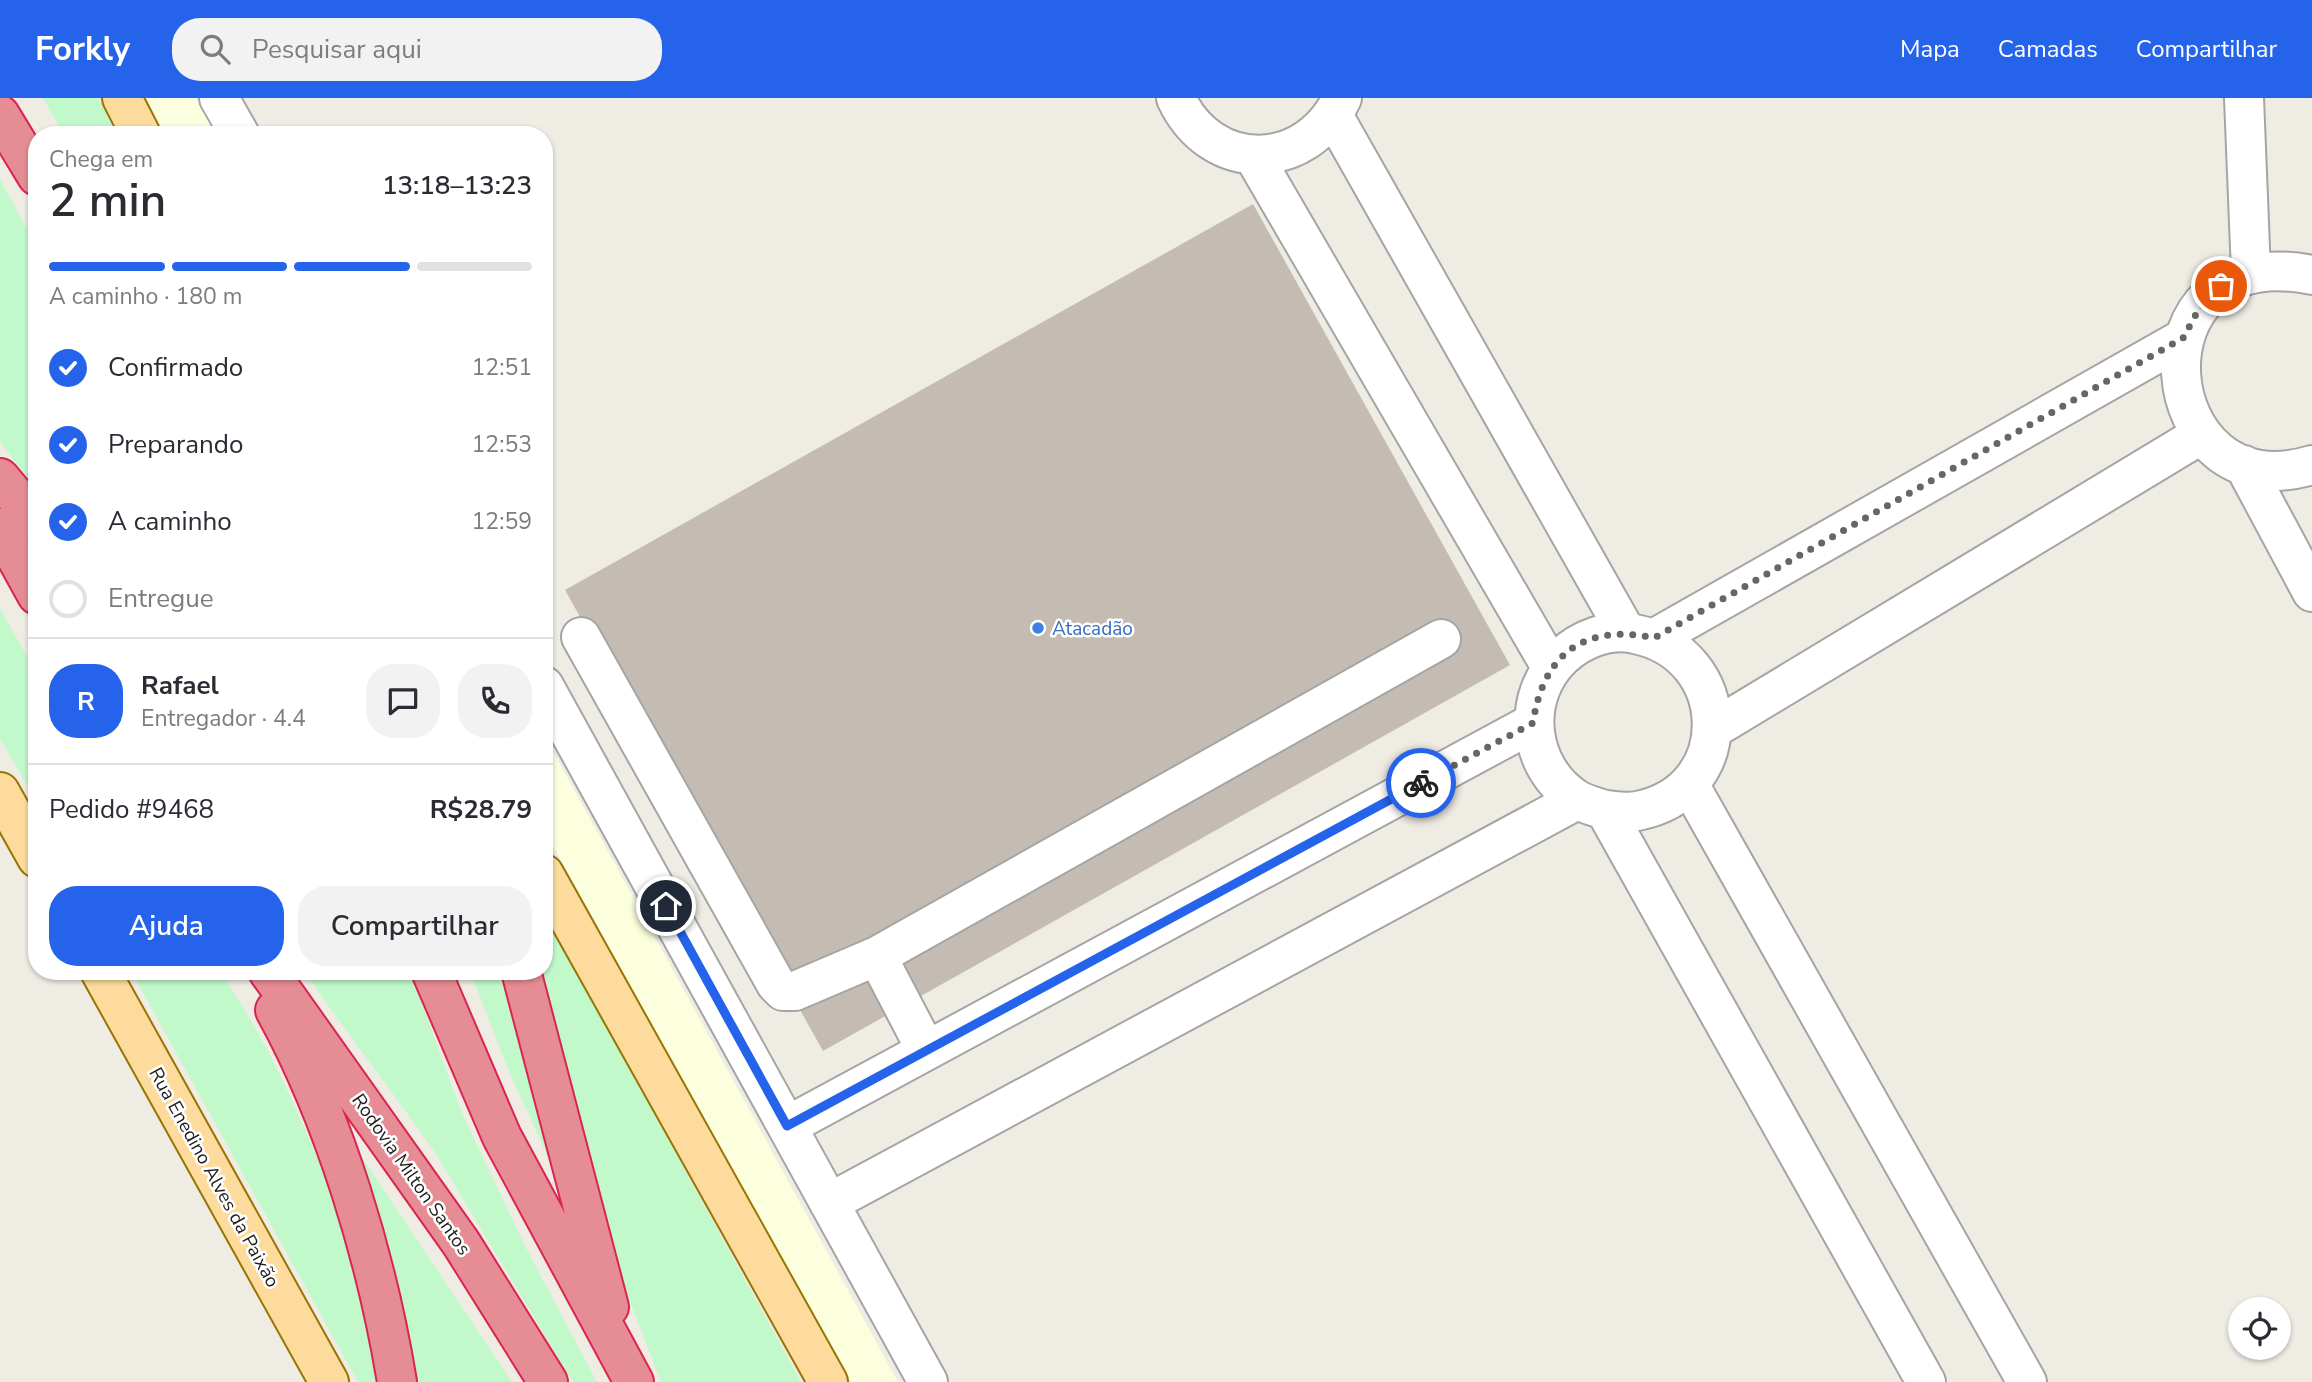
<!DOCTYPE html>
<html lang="pt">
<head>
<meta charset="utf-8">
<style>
  body { margin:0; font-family:"Nunito Sans",sans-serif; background:#f2f2f3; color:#2b2b33; height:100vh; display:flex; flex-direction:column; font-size:26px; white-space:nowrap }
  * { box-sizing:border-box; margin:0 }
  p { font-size:23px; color:#7c7c81 }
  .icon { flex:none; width:38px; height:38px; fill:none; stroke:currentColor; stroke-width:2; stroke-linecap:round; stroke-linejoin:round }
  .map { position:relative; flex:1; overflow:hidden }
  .panel { position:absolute; left:28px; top:28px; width:525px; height:854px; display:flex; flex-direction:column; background:#fff; border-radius:28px; box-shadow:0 2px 5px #0004 }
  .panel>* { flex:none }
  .buttons { position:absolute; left:2228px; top:1199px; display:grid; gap:14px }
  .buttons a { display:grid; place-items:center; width:63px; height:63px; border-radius:50%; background:#fff; box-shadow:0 2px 5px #0004; font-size:35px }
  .pin { position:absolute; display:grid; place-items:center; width:60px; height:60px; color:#fff; margin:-30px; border:4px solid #fff; border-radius:50%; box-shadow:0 2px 7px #0007 }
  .courier { position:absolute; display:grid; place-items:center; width:70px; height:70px; margin:-35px; border:5px solid #2563eb; border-radius:50%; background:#fff; color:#222; box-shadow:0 2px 9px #0007 }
  .head em { font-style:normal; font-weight:600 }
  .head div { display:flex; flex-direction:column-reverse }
  .head { display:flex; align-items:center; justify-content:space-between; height:119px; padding:0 21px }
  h1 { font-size:46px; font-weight:600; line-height:52px }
  .bar { display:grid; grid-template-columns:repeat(4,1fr); gap:10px 7px; align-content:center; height:84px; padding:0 21px }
  .bar i { height:9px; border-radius:5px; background:#e1e1e2 }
  .bar .active { background:#2563eb }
  .bar p { grid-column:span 4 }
  .line { display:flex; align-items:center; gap:18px; padding:0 21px; border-top:2px solid #e1e1e2 }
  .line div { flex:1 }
  .round { display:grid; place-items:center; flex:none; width:74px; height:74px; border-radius:28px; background:#f2f2f3 }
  ol { padding:0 21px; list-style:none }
  li { display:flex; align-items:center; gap:21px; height:77px }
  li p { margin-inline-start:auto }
  li .icon { padding:7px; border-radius:50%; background:#2563eb; color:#fff; stroke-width:4 }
  li:last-child { color:#7c7c81 }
  li i { width:38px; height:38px; border:4px solid #e1e1e2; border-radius:50% }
  .action { display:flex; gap:14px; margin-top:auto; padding:14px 21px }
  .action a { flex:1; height:80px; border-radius:28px; background:#2563eb; color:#fff; font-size:28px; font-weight:600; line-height:80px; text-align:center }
  .action a+a { background:#f2f2f3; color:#2b2b33 }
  header { display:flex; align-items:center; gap:42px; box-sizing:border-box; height:98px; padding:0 35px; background:#2563eb; color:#fff }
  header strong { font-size:33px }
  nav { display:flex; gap:38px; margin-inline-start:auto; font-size:24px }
  .search { width:490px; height:63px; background:#f2f2f3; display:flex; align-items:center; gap:18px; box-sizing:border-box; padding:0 24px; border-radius:28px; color:#7c7c81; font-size:26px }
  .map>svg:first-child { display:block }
  .education { fill:#fcffdd }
  .park { fill:#c1f9cb }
  .building { fill:#c4bcb3 }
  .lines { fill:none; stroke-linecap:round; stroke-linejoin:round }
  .minor-casing { stroke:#a5a5a5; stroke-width:42 }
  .major-casing { stroke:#987400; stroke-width:42 }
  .highway-casing { stroke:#da2452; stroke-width:42 }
  .minor { stroke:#fff; stroke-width:38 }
  .major { stroke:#fcdb9d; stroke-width:38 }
  .highway { stroke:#e68c94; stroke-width:38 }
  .done { stroke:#676663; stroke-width:7; stroke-dasharray:0 12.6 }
  .route { stroke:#2563eb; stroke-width:9 }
  .shop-dot { fill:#3f7fe0; stroke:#fff; stroke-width:2.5 }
  .labels { text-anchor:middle; stroke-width:5; stroke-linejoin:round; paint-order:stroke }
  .shop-label { font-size:19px; fill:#366cbe; stroke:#fff; text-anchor:start }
  .street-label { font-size:19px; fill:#1e1e1e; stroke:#fff }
</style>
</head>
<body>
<header>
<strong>Forkly</strong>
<div class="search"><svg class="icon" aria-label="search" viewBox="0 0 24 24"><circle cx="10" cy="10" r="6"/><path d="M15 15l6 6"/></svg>Pesquisar aqui</div>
<nav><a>Mapa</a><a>Camadas</a><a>Compartilhar</a></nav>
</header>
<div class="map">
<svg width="2312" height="1284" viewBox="0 0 2312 1284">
  <rect width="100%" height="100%" fill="#efece4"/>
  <!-- education -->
  <path class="education" d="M 146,0 L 196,0 L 216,37 L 166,37 Z
    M 544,637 L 616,768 L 898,1284 L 851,1284 L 544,732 Z"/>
  <!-- park -->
  <path class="park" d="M 43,0 L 98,0 L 118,37 L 64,37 Z
    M 0,82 L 37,149 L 37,393 L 0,344 Z
    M 0,510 L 37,577 L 37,705 L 0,640 Z
    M 544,815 L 801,1284 L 661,1284 L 621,1180 L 540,873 L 544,873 Z
    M 131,873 L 220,873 C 296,985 360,1151 384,1284 L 358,1284 Z
    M 303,873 L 410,873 L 461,1013 L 524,1146 L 597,1284 L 573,1284 L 433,1051 Z
    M 470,873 L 503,873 L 558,1081 L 508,971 Z
    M 333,1016 L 512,1284 L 409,1284 Z"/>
  <!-- building -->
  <path class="building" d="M 1253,106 L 1510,567 L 823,953 L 565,492 Z"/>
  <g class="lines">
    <defs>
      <path id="minor" d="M 219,0 L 240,37
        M 1176,0 C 1211,76 1306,75 1342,0
        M 2244,0 L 2251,175
        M 1333,17 L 1626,534
        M 1253,57 L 1551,569
        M 2312,177 C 2124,139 2151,416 2312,367
        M 2244,367 L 2312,494
        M 581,539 L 776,886 L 783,893 L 795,893 L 877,858 L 1441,541
        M 1655,540 L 2184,240
        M 544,588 L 928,1284
        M 1713,631 L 2202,336
        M 1689,686 L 2027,1284
        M 1605,712 C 1616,713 1627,715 1637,713 C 1739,694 1735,556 1635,536 C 1609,530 1581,541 1562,559 C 1520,599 1527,669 1576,701 C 1584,706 1596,709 1605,712 L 1926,1284
        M 877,858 L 926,952
        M 787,1028 L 1533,625
        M 829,1105 L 1577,702"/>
      <path id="major" d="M 122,0 L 141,37
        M 0,694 L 37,760
        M 544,776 L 828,1284
        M 100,873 L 329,1284"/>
      <path id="highway" d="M 0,17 L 37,78
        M 0,380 L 37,424
        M 0,430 L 37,497
        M 268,873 L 461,1145 L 548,1284
        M 431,873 L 502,1039 L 634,1284
        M 521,873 L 609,1209
        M 275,912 C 335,1021 377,1162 397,1284"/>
    </defs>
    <!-- minor casing -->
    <use href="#minor" class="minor-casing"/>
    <!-- major casing -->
    <use href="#major" class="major-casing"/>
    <!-- highway casing -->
    <use href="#highway" class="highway-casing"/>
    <!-- minor -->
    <use href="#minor" class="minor"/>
    <!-- major -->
    <use href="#major" class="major"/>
    <!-- highway -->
    <use href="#highway" class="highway"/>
  </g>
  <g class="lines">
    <!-- done -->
    <path class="done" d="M 1421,685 L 1533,625 C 1543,555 1586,525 1654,540 L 2183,240 L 2199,211 L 2221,188"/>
    <!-- route -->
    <path class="route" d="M 666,808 L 787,1028 L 1421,685"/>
  </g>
  <!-- markers -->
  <circle class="shop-dot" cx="1038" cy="530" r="7"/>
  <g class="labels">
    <!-- shop labels -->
    <g class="shop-label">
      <text x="1052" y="537">Atacadão</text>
    </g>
    <!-- street labels -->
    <g class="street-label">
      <text transform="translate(412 1076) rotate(55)" y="7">Rodovia Milton Santos</text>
      <text transform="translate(215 1079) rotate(61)" y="7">Rua Enedino Alves da Paixão</text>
    </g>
  </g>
</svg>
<div class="buttons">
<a><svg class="icon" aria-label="locate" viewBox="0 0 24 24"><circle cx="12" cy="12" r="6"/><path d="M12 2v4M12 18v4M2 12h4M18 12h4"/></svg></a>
</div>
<div class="pin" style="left:2221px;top:188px;background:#ea580c"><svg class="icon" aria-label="bag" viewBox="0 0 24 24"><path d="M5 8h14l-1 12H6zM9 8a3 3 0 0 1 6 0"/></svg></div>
<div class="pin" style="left:666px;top:808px;background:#1f2937"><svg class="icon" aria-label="home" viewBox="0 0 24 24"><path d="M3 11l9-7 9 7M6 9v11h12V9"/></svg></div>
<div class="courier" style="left:1421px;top:685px"><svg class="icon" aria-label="bike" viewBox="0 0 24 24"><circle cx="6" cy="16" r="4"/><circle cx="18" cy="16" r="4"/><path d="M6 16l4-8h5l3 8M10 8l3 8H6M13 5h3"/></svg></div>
<section class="panel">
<div class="head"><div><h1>2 min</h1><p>Chega em</p></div><em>13:18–13:23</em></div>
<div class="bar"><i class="active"></i><i class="active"></i><i class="active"></i><i></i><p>A caminho · 180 m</p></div>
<ol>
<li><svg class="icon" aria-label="check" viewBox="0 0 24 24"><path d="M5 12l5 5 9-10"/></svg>Confirmado<p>12:51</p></li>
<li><svg class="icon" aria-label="check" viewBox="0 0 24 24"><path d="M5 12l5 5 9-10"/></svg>Preparando<p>12:53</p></li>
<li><svg class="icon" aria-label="check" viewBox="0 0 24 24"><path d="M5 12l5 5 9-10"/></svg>A caminho<p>12:59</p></li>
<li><i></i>Entregue</li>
</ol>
<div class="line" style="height:126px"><b class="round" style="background:#2563eb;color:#fff">R</b><div><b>Rafael</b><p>Entregador · 4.4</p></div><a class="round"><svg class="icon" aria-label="chat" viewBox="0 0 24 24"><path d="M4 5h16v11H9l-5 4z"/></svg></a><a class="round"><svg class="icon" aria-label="phone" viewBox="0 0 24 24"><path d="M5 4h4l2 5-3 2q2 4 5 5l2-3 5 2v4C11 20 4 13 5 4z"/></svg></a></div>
<div class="line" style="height:91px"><div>Pedido #9468</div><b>R$28.79</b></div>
<div class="action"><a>Ajuda</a><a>Compartilhar</a></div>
</section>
</div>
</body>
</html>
